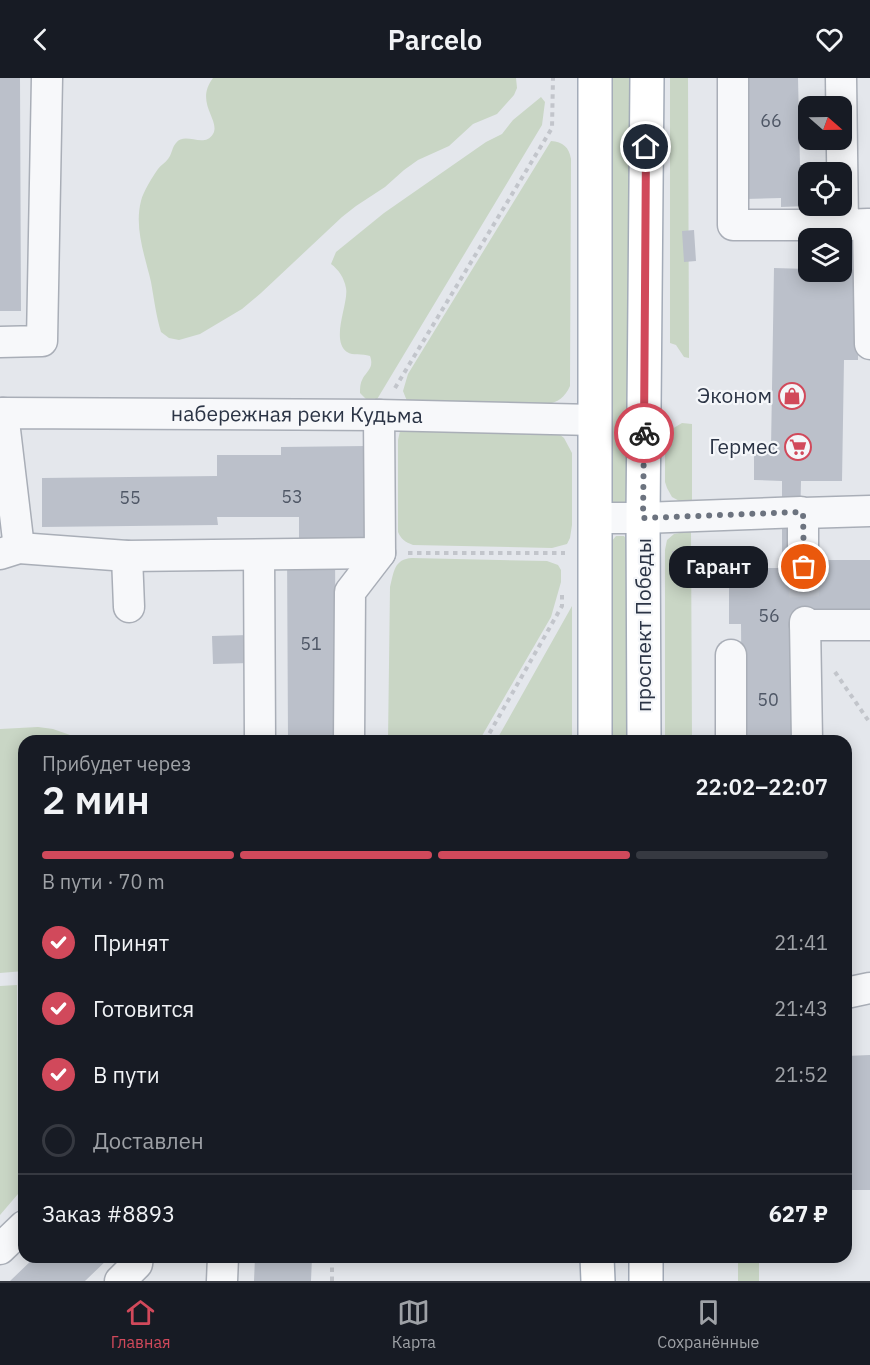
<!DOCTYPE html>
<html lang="ru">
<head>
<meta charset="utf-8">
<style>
  body { margin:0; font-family:"IBM Plex Sans",sans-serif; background:#242831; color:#f1f3f6; height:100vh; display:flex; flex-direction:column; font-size:22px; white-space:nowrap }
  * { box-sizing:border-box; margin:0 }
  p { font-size:20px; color:#9ea1a6 }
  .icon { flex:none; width:33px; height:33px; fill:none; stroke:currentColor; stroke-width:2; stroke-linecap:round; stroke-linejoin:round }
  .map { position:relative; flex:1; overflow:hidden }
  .panel { position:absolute; left:18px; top:657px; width:834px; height:528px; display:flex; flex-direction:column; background:#171b24; border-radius:18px; box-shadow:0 3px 15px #0003 }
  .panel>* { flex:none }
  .needle { width:39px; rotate:110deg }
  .controls { position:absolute; left:798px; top:18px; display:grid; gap:12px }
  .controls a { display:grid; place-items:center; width:54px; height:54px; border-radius:12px; background:#171b24; box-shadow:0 3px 15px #0003; font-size:30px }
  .pin { position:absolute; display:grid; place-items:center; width:51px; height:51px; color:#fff; margin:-26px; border:3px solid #fff; border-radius:50%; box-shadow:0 2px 6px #0007 }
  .courier { position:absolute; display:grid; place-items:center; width:60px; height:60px; margin:-30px; border:4px solid #d1495b; border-radius:50%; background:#fff; color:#222; box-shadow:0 2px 8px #0007 }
  .bubble { position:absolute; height:42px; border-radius:18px; background:#171b24; box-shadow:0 3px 15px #0003; font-size:20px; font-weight:600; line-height:42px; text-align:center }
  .overview em { font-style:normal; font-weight:600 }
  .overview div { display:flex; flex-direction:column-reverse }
  .overview { display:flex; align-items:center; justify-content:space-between; height:102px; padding:0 24px }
  h1 { font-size:39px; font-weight:600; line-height:45px }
  .bar { display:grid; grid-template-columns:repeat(4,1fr); gap:9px 6px; align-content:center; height:72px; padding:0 24px }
  .bar i { height:8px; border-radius:4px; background:#363941 }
  .bar .on { background:#d1495b }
  .bar p { grid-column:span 4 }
  .line { display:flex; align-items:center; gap:15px; padding:0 24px; border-top:2px solid #363941 }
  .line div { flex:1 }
  ol { padding:0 24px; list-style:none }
  li { display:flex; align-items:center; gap:18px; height:66px }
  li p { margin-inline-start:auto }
  li .icon { padding:6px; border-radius:50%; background:#d1495b; color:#fff; stroke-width:4 }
  li:last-child { color:#9ea1a6 }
  li i { width:33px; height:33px; border:3px solid #363941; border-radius:50% }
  header { display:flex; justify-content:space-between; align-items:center; height:78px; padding:0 24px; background:#171b24; font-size:27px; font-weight:600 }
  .tab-bar { display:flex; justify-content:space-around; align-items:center; height:84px; border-top:2px solid #363941; background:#171b24; font-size:16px; color:#9ea1a6 }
  .tab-bar a { display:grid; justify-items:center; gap:3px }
  .tab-bar .on { color:#d1495b }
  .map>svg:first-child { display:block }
  .green { fill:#c9d6c5 }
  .building { fill:#bbc0ca }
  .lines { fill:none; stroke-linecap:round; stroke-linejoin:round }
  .minor-tunnel { stroke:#bfc3cb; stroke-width:30; stroke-dasharray:30 15; stroke-linecap:butt }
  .minor-casing { stroke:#a9aeb7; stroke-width:33 }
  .major-casing { stroke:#a3abb8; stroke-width:36 }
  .path { stroke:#c2c5cb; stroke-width:4; stroke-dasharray:4.5 4.5; stroke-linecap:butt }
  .minor { stroke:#f7f8fa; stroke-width:30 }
  .major { stroke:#fff; stroke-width:33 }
  .done { stroke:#6c737f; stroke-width:6; stroke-dasharray:0 10.8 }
  .route { stroke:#d1495b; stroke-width:8 }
  .labels { text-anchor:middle; stroke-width:4.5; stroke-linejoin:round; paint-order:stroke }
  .number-label { font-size:18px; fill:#4f5766 }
  .poi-label { font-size:21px; fill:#2b3445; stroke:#f4f6f9; text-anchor:end }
  .street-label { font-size:21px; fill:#2b3445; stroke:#f4f6f9 }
</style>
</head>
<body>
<header><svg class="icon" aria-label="back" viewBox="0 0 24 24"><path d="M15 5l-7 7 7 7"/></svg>Parcelo<svg class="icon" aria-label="heart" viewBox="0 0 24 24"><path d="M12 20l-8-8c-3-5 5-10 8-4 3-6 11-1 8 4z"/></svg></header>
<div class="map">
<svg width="870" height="1203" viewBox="0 0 870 1203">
  <rect width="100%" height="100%" fill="#e4e7ec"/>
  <!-- green -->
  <path class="green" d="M 213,0 L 516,0 L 517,10 L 514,17 L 497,36 L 473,46 L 449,68 L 418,82 L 404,92 L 385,109 L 356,128 L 342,139 L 261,215 L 242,231 L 200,256 L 179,262 L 169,260 L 161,254 C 156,237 154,221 151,204 C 145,178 134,150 141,123 C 143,114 153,98 158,91 C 161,87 165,85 168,81 C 172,76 172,69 176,65 C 185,53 204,71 213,56 C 221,42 194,25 213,0 Z
    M 613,0 L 632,0 L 629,420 L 626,429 L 613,429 L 611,421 Z
    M 670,0 L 688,0 L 689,280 L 684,279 L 676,267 L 670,265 Z
    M 541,19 L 545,24 L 542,47 L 376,323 L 367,322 L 360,315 C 360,310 360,305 363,300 C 368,292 374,289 370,278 C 362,275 353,278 347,274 C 330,262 349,225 346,210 C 344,200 339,192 331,186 L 336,174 L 384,135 L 486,64 L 502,56 L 513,42 Z
    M 551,63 C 563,64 569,69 571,81 L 570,308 C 565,319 558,325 546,326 L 407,323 L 403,313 L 408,296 Z
    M 682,345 L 692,346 L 692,425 L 685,426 L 672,419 L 667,410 L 665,404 L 665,372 L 672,351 Z
    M 406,349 L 554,352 L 564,360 L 572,375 L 572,447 L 570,460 L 567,466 L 552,470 L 413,467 C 405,464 401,461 398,454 L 398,362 L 400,353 Z
    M 691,453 L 692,663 L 665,663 L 665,472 L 667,462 L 674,456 Z
    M 616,458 L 624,458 L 629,465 L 629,663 L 612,663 L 611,464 Z
    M 412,480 L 547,483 L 558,487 L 561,492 L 561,504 L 551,539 L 479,663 L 388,663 L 390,509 C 394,494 394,481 412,480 Z
    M 572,528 L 572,663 L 496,663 Z
    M 38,649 L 53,651 L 87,663 L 24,663 L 24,893 L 0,895 L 0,651 Z
    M 17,907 L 18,1116 L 0,1137 L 0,908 Z
    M 738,1179 L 759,1179 L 759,1203 L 738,1203 Z"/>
  <!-- building -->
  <path class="building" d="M 0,0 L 20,0 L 21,233 L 0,233 Z
    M 743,0 L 798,0 L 800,87 L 809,87 L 808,128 L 781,129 L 781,120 L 745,121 Z
    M 694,152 L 696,183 L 684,184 L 682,153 Z
    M 774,190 L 808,191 L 808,194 L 842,194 L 842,191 L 859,192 L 858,282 L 844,282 L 842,403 L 801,403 L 799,489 L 808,482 L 870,482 L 870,532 L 809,533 L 796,663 L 742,663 L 741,546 L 729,546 L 729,490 L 782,490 L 782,403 L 754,402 L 754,369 L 771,370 Z
    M 366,368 L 367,469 L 335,469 L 336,663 L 288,663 L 287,469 L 299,469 L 299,439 L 217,439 L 218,447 L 42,449 L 42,400 L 217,398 L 217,377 L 281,377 L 281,369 Z
    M 249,557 L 250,585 L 213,586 L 212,558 Z
    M 870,977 L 870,1112 L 846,1112 L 846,978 Z
    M 35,1179 L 110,1179 L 85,1203 L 10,1203 Z
    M 255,1179 L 312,1179 L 311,1203 L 254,1203 Z"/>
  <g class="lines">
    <!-- minor-tunnel -->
    <path class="minor-tunnel" d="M 803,489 L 805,544"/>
    <defs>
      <g id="minor">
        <path d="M 733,0 L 733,147 L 843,147"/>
        <path d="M 841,0 L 843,147 L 868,146 L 870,266"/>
        <path d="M 0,264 L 42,263 L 47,0"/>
        <path d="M 3,335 L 19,470"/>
        <path id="s1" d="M 0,336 L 3,335 L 379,337 L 594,342"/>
        <path d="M 803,435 L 803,489"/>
        <path d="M 596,440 L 643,440 L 801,434 L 803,435 L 870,433"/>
        <path d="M 0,476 L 19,470 L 127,478 L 380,475"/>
        <path d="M 259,477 L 260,663"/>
        <path d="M 127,478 L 129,529"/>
        <path d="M 805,544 L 807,663"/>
        <path d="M 805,547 L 870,547"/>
        <path d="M 731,577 L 731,663"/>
        <path d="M 349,663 L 350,514 L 380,475 L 379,337"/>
        <path d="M 846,915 L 870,910"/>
        <path d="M 0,1171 L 24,1148"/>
        <path d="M 120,1203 L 137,1186 L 138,1179"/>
        <path d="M 222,1203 L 223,1179"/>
      </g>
      <path id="major" d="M 595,663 C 595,442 595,221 595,0
        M 644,663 L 643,440 L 647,0
        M 597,1179 L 598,1203
        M 646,1179 L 646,1203"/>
    </defs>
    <!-- minor casing -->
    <use href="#minor" class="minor-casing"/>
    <!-- major casing -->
    <use href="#major" class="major-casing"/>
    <!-- path -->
    <path class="path" d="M 395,310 L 552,50 L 553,0
      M 408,475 L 565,475
      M 672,475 L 713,475
      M 835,594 L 870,645
      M 485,663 L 562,528 L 562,515
      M 332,1203 L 332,1179"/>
    <!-- minor -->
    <use href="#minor" class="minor"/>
    <!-- major -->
    <use href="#major" class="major"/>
  </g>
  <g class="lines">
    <!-- done -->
    <path class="done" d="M 644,355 L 643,440 L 801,434 L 803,435 L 804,489"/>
    <!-- route -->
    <path class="route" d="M 644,355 L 646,69"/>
  </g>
  <!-- icons -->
  <defs>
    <symbol id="shop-ring" viewBox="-11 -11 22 22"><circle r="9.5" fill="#f4f6f9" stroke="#d1495b" stroke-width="1.5"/><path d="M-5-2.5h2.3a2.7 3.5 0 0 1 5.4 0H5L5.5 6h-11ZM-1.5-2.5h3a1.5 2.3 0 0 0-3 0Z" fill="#d1495b"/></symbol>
    <symbol id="supermarket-ring" viewBox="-11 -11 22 22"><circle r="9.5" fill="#f4f6f9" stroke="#d1495b" stroke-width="1.5"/><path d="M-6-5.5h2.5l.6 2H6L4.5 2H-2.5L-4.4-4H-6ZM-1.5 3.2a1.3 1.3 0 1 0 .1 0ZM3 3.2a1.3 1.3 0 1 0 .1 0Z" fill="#d1495b"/></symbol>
  </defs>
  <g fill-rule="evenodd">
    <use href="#shop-ring" x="777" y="303" width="30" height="30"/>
    <use href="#supermarket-ring" x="783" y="354" width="30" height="30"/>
  </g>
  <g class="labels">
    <!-- number labels -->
    <g class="number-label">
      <text x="771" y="49">66</text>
      <text x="292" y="425">53</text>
      <text x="130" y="426">55</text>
      <text x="769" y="544">56</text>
      <text x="311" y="572">51</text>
      <text x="768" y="628">50</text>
    </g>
    <!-- poi labels -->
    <g class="poi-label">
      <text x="772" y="325">Эконом</text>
      <text x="778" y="376">Гермес</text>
    </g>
    <!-- street labels -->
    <g class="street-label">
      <text dy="7" stroke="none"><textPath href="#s1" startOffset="297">набережная реки Кудьма</textPath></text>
      <text transform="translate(644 547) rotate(-90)" y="7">проспект Победы</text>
    </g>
  </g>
</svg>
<div class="controls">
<a><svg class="needle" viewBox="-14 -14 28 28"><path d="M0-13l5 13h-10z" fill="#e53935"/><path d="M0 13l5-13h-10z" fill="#9ea1a6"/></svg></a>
<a><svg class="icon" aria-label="locate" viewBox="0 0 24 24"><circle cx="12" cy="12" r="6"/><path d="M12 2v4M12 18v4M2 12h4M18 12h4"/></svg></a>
<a><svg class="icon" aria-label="layers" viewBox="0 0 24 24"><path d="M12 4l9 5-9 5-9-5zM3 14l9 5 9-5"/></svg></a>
</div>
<div class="pin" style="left:804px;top:489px;background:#ea580c"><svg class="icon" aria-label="bag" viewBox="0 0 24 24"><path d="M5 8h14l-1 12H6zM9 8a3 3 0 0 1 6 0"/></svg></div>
<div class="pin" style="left:646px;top:69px;background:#1f2937"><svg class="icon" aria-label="home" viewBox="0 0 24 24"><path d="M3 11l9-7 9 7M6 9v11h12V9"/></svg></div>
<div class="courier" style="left:644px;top:355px"><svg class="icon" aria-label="bike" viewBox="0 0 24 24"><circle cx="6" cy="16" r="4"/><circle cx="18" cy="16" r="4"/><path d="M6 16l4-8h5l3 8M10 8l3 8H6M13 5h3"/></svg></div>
<div class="bubble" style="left:669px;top:468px;width:99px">Гарант</div>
<section class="panel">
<div class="overview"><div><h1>2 мин</h1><p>Прибудет через</p></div><em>22:02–22:07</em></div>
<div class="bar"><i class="on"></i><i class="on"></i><i class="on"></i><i></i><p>В пути · 70 m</p></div>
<ol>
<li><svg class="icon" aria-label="check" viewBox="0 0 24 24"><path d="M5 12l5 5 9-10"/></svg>Принят<p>21:41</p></li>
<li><svg class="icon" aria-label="check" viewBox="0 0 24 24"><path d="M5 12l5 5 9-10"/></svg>Готовится<p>21:43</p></li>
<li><svg class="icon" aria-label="check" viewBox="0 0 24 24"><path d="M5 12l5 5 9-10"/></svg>В пути<p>21:52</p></li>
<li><i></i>Доставлен</li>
</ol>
<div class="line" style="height:78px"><div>Заказ #8893</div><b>627 ₽</b></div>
</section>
</div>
<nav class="tab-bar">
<a class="on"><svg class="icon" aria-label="home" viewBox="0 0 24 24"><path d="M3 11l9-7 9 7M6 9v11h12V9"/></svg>Главная</a>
<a><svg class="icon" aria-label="map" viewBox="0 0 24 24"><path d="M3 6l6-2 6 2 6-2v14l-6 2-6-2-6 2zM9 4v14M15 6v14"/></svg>Карта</a>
<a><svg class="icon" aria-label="saved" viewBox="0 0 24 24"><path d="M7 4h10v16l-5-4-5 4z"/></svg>Сохранённые</a>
</nav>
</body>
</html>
